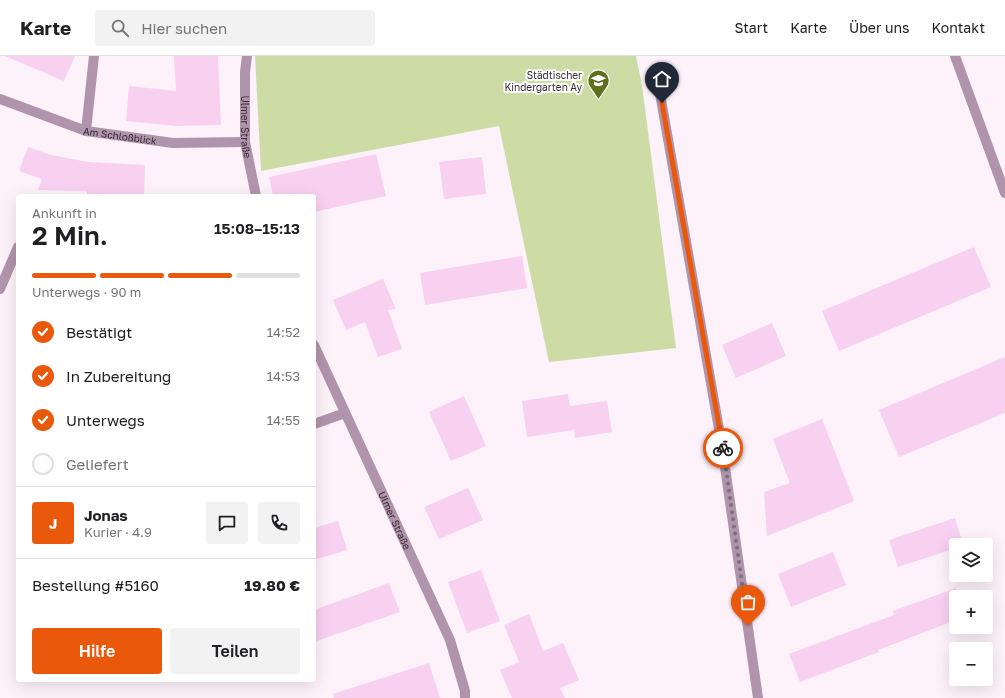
<!DOCTYPE html>
<html lang="de">
<head>
<meta charset="utf-8">
<style>
  body { margin:0; font-family:"Golos Text",sans-serif; background:#f2f2f2; color:#202124; height:100vh; display:flex; flex-direction:column; font-size:15px; white-space:nowrap }
  * { box-sizing:border-box; margin:0 }
  p { font-size:13px; color:#757577 }
  .icon { flex:none; width:22px; height:22px; fill:none; stroke:currentColor; stroke-width:2; stroke-linecap:round; stroke-linejoin:round }
  .map { position:relative; flex:1; overflow:hidden }
  .side { position:absolute; left:16px; top:138px; width:300px; height:488px; display:flex; flex-direction:column; background:#fff; border-radius:4px; box-shadow:0 4px 16px #0002 }
  .side>* { flex:none }
  .tools { position:absolute; left:949px; top:482px; display:grid; gap:8px }
  .tools a { display:grid; place-items:center; width:44px; height:44px; border-radius:4px; background:#fff; box-shadow:0 4px 16px #0002; font-size:20px }
  .pin { position:absolute; display:grid; place-items:center; width:34px; height:34px; color:#fff; margin:-41px -17px; border-radius:50% 50% 50% 0; rotate:-45deg; box-shadow:0 0 4px #0007 }
  .pin .icon { rotate:45deg }
  .courier { position:absolute; display:grid; place-items:center; width:40px; height:40px; margin:-20px; border:3px solid #ea580c; border-radius:50%; background:#fff; color:#222; box-shadow:0 1px 5px #0007 }
  .head em { font-style:normal; font-weight:600 }
  .head div { display:flex; flex-direction:column-reverse }
  .head { display:flex; align-items:center; justify-content:space-between; height:68px; padding:0 16px }
  h1 { font-size:26px; font-weight:600; line-height:30px }
  .bar { display:grid; grid-template-columns:repeat(4,1fr); gap:6px 4px; align-content:center; height:48px; padding:0 16px }
  .bar i { height:5px; border-radius:3px; background:#e0e0e0 }
  .bar .on { background:#ea580c }
  .bar p { grid-column:span 4 }
  .line { display:flex; align-items:center; gap:10px; padding:0 16px; border-top:1px solid #e0e0e0 }
  .line div { flex:1 }
  .round { display:grid; place-items:center; flex:none; width:42px; height:42px; border-radius:4px; background:#f2f2f2 }
  ol { padding:0 16px; list-style:none }
  li { display:flex; align-items:center; gap:12px; height:44px }
  li p { margin-inline-start:auto }
  li .icon { padding:4px; border-radius:50%; background:#ea580c; color:#fff; stroke-width:4 }
  li:last-child { color:#757577 }
  li i { width:22px; height:22px; border:2px solid #e0e0e0; border-radius:50% }
  .action { display:flex; gap:8px; margin-top:auto; padding:8px 16px }
  .action a { flex:1; height:46px; border-radius:4px; background:#ea580c; color:#fff; font-size:16px; font-weight:600; line-height:46px; text-align:center }
  .action a+a { background:#f2f2f2; color:#202124 }
  header { display:flex; align-items:center; gap:24px; box-sizing:border-box; height:56px; padding:0 20px; background:#fff; border-bottom:1px solid #e0e0e0 }
  header strong { font-size:19px }
  nav { display:flex; gap:22px; margin-inline-start:auto; font-size:14px }
  .search { width:280px; height:36px; background:#f2f2f2; display:flex; align-items:center; gap:10px; box-sizing:border-box; padding:0 14px; border-radius:4px; color:#757577; font-size:15px }
  .map>svg:first-child { display:block }
  .green { fill:#cddca5 }
  .building { fill:#f8d0f0 }
  .lines { fill:none; stroke-linecap:round; stroke-linejoin:round }
  .minor { stroke:#b094ab; stroke-width:10 }
  .done { stroke:#7c7079; stroke-width:4; stroke-dasharray:0 7.2 }
  .route { stroke:#ea580c; stroke-width:5 }
  .labels { text-anchor:middle; stroke-width:4; stroke-linejoin:round; paint-order:stroke }
  .poi-label { font-size:10px; fill:#362b34; stroke:#fff; text-anchor:end }
  .street-label { font-size:10px; fill:#362b34; stroke:#fff }
</style>
</head>
<body>
<header>
<strong>Karte</strong>
<div class="search"><svg class="icon" aria-label="search" viewBox="0 0 24 24"><circle cx="10" cy="10" r="6"/><path d="M15 15l6 6"/></svg>Hier suchen</div>
<nav><a>Start</a><a>Karte</a><a>Über uns</a><a>Kontakt</a></nav>
</header>
<div class="map">
<svg width="1005" height="642" viewBox="0 0 1005 642">
  <rect width="100%" height="100%" fill="#fdf1fa"/>
  <!-- green -->
  <path class="green" d="M 255,0 L 636,0 L 642,29 L 676,292 L 549,306 L 499,70 L 261,115 Z"/>
  <!-- building -->
  <path class="building" d="M 5,0 L 75,0 L 64,25 Z
    M 174,0 L 218,0 L 221,69 L 177,70 L 126,65 L 129,30 L 176,35 Z
    M 28,91 L 51,99 L 88,106 L 145,109 L 144,140 L 87,139 L 87,135 L 38,134 L 42,123 L 19,115 Z
    M 376,98 L 386,140 L 314,156 L 314,140 L 273,140 L 269,121 Z
    M 482,101 L 486,138 L 444,143 L 439,106 Z
    M 974,191 L 991,231 L 839,295 L 822,255 Z
    M 522,200 L 527,232 L 425,249 L 420,217 Z
    M 383,223 L 396,253 L 388,254 L 402,293 L 378,301 L 365,266 L 346,274 L 333,244 Z
    M 772,267 L 786,300 L 736,322 L 722,289 Z
    M 1005,301 L 1005,357 L 899,401 L 879,354 Z
    M 568,338 L 570,350 L 607,345 L 612,376 L 575,382 L 574,374 L 527,381 L 522,345 Z
    M 464,340 L 486,390 L 451,405 L 429,356 Z
    M 822,363 L 854,445 L 767,480 L 764,436 L 790,427 L 773,383 Z
    M 468,432 L 483,464 L 439,483 L 424,451 Z
    M 955,462 L 963,489 L 956,489 L 956,492 L 898,511 L 889,484 Z
    M 338,465 L 347,494 L 314,504 L 314,472 Z
    M 833,496 L 846,529 L 791,551 L 778,518 Z
    M 481,514 L 500,565 L 467,577 L 448,526 Z
    M 389,527 L 400,556 L 314,586 L 314,554 Z
    M 956,532 L 956,564 L 878,594 L 879,596 L 800,626 L 789,598 L 894,559 L 893,555 Z
    M 529,558 L 543,595 L 563,587 L 579,624 L 560,632 L 565,642 L 512,642 L 500,614 L 519,606 L 504,569 Z
    M 429,607 L 440,642 L 334,642 L 333,638 Z"/>
  <g class="lines">
    <!-- minor -->
    <g class="minor">
      <path id="s1" d="M 247,0 L 245,16 L 245,86 L 256,140"/>
      <path d="M 955,0 L 1005,137"/>
      <path d="M 659,32 L 722,390 L 758,642"/>
      <path id="s2" d="M 0,43 L 86,75 L 173,87 L 245,86"/>
      <path d="M 86,75 L 94,0"/>
      <path d="M 0,233 L 18,191"/>
      <path id="s3" d="M 314,289 L 450,584 L 465,635 L 465,642"/>
      <path d="M 314,368 L 345,357"/>
    </g>
  </g>
  <g class="lines">
    <!-- done -->
    <path class="done" d="M 723,392 L 748,570"/>
    <!-- route -->
    <path class="route" d="M 662,47 L 723,392"/>
  </g>
  <!-- icons -->
  <defs>
    <symbol id="school-pin" viewBox="-11 -11 22 30"><path d="M0 17L-7.5 6A9.5 9.5 0 1 1 7.5 6Z" fill="#5f701c" stroke="#fff"/><path d="M0-5L7-2L0 1L-7-2ZM-4 1L0 2.5L4 1V4Q0 6-4 4Z" fill="#fff"/></symbol>
  </defs>
  <g fill-rule="evenodd">
    <use href="#school-pin" x="586" y="12" width="25" height="34"/>
  </g>
  <g class="labels">
    <!-- poi labels -->
    <g class="poi-label">
      <text x="582" y="23">Städtischer<tspan x="582" dy="12">Kindergarten Ay</tspan></text>
    </g>
    <!-- street labels -->
    <g class="street-label">
      <text dy="4" stroke="none"><textPath href="#s1" startOffset="71">Ulmer Straße</textPath></text>
      <text dy="4" stroke="none"><textPath href="#s2" startOffset="126">Am Schloßblick</textPath></text>
      <text dy="4" stroke="none"><textPath href="#s3" startOffset="193">Ulmer Straße</textPath></text>
    </g>
  </g>
</svg>
<div class="tools">
<a><svg class="icon" aria-label="layers" viewBox="0 0 24 24"><path d="M12 4l9 5-9 5-9-5zM3 14l9 5 9-5"/></svg></a>
<a>+</a>
<a>−</a>
</div>
<div class="pin" style="left:748px;top:570px;background:#ea580c"><svg class="icon" aria-label="bag" viewBox="0 0 24 24"><path d="M5 8h14l-1 12H6zM9 8a3 3 0 0 1 6 0"/></svg></div>
<div class="pin" style="left:662px;top:47px;background:#1f2937"><svg class="icon" aria-label="home" viewBox="0 0 24 24"><path d="M3 11l9-7 9 7M6 9v11h12V9"/></svg></div>
<div class="courier" style="left:723px;top:392px"><svg class="icon" aria-label="bike" viewBox="0 0 24 24"><circle cx="6" cy="16" r="4"/><circle cx="18" cy="16" r="4"/><path d="M6 16l4-8h5l3 8M10 8l3 8H6M13 5h3"/></svg></div>
<section class="side">
<div class="head"><div><h1>2 Min.</h1><p>Ankunft in</p></div><em>15:08–15:13</em></div>
<div class="bar"><i class="on"></i><i class="on"></i><i class="on"></i><i></i><p>Unterwegs · 90 m</p></div>
<ol>
<li><svg class="icon" aria-label="check" viewBox="0 0 24 24"><path d="M5 12l5 5 9-10"/></svg>Bestätigt<p>14:52</p></li>
<li><svg class="icon" aria-label="check" viewBox="0 0 24 24"><path d="M5 12l5 5 9-10"/></svg>In Zubereitung<p>14:53</p></li>
<li><svg class="icon" aria-label="check" viewBox="0 0 24 24"><path d="M5 12l5 5 9-10"/></svg>Unterwegs<p>14:55</p></li>
<li><i></i>Geliefert</li>
</ol>
<div class="line" style="height:72px"><b class="round" style="background:#ea580c;color:#fff">J</b><div><b>Jonas</b><p>Kurier · 4.9</p></div><a class="round"><svg class="icon" aria-label="chat" viewBox="0 0 24 24"><path d="M4 5h16v11H9l-5 4z"/></svg></a><a class="round"><svg class="icon" aria-label="phone" viewBox="0 0 24 24"><path d="M5 4h4l2 5-3 2q2 4 5 5l2-3 5 2v4C11 20 4 13 5 4z"/></svg></a></div>
<div class="line" style="height:52px"><div>Bestellung #5160</div><b>19.80 €</b></div>
<div class="action"><a>Hilfe</a><a>Teilen</a></div>
</section>
</div>
</body>
</html>
